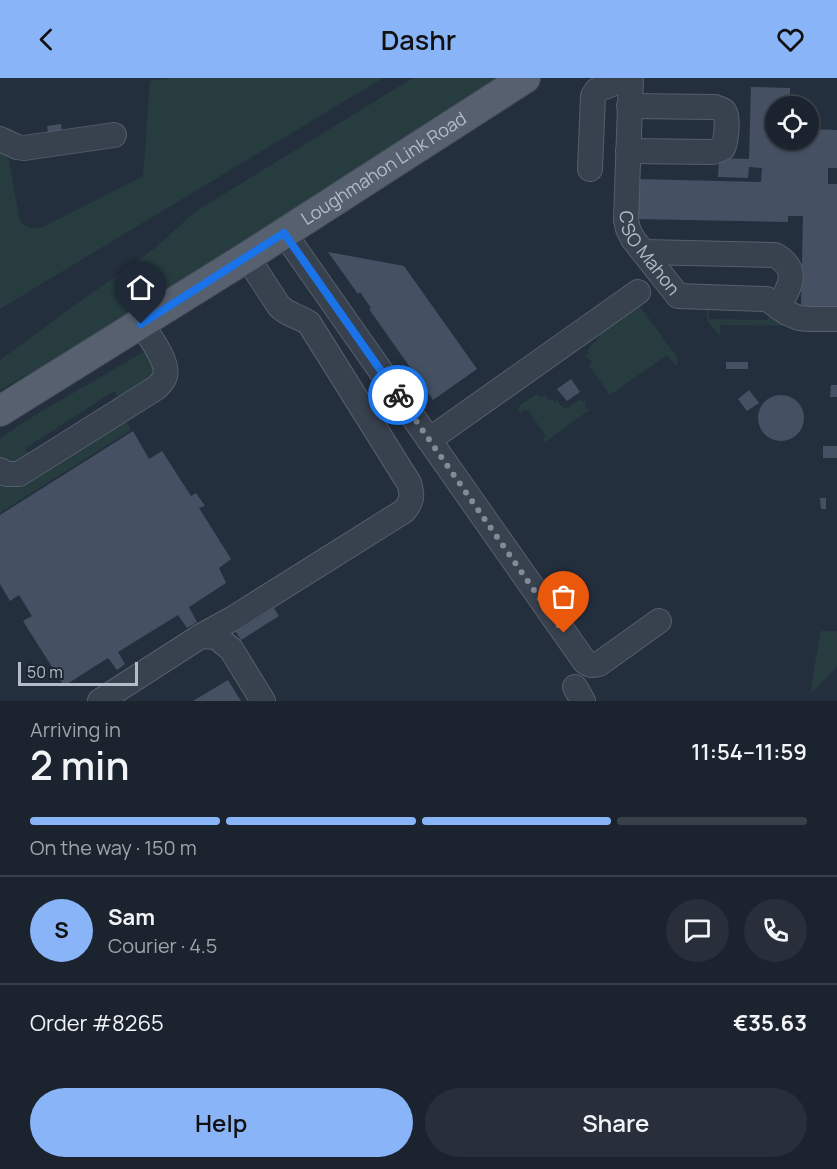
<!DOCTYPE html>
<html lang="en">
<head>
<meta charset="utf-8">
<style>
  body { margin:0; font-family:Manrope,sans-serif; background:#282f3a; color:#f1f3f6; height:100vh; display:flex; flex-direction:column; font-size:22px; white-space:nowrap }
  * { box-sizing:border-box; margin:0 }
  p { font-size:20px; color:#a0a4aa }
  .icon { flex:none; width:33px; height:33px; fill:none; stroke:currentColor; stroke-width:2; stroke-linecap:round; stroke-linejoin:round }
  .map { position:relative; height:623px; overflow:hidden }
  .drawer { display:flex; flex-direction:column; background:#1b232e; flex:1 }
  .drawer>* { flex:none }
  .buttons { position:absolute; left:765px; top:18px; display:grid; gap:12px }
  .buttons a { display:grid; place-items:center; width:54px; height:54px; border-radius:50%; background:#1b232e; box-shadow:0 2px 4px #0004,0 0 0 2px #39404a; font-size:30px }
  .scale { position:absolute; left:18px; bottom:15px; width:120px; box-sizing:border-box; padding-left:6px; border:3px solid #b4bcc9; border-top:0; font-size:16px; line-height:21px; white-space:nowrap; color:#b4bcc9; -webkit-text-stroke:4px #1d2633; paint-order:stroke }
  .pin { position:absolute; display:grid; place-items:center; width:51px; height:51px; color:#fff; margin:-62px -26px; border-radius:50% 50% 50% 0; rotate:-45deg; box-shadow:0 0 6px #0007 }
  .pin .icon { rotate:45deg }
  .courier { position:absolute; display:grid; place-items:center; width:60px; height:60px; margin:-30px; border:4px solid #1a73e8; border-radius:50%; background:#fff; color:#222; box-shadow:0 2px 8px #0007 }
  .head em { font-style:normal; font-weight:600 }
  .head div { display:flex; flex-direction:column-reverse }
  .head { display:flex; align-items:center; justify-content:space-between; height:102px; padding:0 30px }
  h1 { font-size:39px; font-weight:600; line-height:45px }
  .bar { display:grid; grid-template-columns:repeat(4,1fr); gap:9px 6px; align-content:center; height:72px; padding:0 30px }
  .bar i { height:8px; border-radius:4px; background:#39404a }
  .bar .selected { background:#8ab4f8 }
  .bar p { grid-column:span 4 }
  .line { display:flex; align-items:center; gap:15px; padding:0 30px; border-top:2px solid #39404a }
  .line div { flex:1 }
  .round { display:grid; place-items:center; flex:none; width:63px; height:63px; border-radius:32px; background:#282f3a }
  .cta { display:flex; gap:12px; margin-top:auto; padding:12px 30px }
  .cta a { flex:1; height:69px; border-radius:36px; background:#8ab4f8; color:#111; font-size:24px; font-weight:600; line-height:69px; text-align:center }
  .cta a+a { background:#282f3a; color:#f1f3f6 }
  header { display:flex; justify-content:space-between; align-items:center; height:78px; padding:0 30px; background:#8ab4f8; color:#111; font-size:27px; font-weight:600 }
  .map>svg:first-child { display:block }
  .green { fill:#263c3f }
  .building { fill:#455162 }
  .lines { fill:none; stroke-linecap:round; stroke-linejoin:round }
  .minor-casing { stroke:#565f6c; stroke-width:26 }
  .major-casing { stroke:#414a57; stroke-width:32 }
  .minor { stroke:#38414e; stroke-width:24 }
  .major { stroke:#56606e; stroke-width:30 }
  .done { stroke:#828b98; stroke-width:6; stroke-dasharray:0 10.8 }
  .route { stroke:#1a73e8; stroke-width:8 }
  .labels { text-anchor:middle; stroke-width:6; stroke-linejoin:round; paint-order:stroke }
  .street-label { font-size:18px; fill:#b4bcc9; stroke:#1d2633 }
</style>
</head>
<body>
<header><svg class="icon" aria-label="back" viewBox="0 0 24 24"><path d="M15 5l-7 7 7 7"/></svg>Dashr<svg class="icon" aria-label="heart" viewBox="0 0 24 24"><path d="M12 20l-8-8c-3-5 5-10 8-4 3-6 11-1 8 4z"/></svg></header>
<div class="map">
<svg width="837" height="623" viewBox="0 0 837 623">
  <rect width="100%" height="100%" fill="#242f3e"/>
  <!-- green -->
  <path class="green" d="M 169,0 L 383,0 L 0,231 L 0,71 L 5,74 L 9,82 L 20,144 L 29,150 L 43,149 L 143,98 L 150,3 Z
    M 413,0 L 502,0 L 80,268 L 0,312 L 0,282 L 61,237 L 155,170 L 196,133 Z
    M 708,228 L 709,241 L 768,242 L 768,230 L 793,248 L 720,247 L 720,257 L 719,257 C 710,246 703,243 708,228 Z
    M 635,229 L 639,229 L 642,231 L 677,279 L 677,286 L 676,288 L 667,277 L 610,317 L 589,288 L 592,283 L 584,278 L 589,276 L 587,273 L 611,244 Z
    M 147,272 L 158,293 L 122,323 L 114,313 L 26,370 L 30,380 L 20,386 L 0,383 L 0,361 L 25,343 Z
    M 537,316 L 539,319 L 541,318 L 542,319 L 545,317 L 549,322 L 552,321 L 555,324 L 559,321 L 558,324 L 561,328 L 563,327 L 564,331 L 566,329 L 567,330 L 580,321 L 582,324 L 585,322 L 586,324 L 584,325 L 585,327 L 588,326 L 585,328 L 586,331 L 591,331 L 545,364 L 543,361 L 546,358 L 528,332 L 526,333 L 524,332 L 520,335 L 518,331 L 520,330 L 519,328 Z
    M 124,340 L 131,352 L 0,435 L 0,403 Z
    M 821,553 L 837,553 L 837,589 L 811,615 L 814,591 Z"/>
  <!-- building -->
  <path class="building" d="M 751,9 L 790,10 L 790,28 L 776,28 L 776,62 L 808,62 L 808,51 L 837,52 L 837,90 L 828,90 L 828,106 L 837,106 L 837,229 L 801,228 L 803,138 L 788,138 L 788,144 L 636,141 L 636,101 L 761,104 L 762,90 L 749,89 L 748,100 L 718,99 L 719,80 L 749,81 Z
    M 61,46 L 62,53 L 48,55 L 47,48 Z
    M 328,174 L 404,188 L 477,291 L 433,322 L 369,231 L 371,230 L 362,217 L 360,214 L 358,216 Z
    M 726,284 L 748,284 L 748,291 L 726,291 Z
    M 571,301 L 580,314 L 567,323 L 557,311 Z
    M 831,307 L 837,307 L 837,319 L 830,319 Z
    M 749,312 L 759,325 L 747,333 L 738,321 Z
    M758 340a23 23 0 1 1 46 0a23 23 0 1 1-46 0Z
    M 133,353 L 149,381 L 162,373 L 191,418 L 196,415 L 205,428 L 199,430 L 231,481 L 219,490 L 226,505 L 189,529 L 197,544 L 187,550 L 178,537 L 118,574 L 125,586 L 117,592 L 108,580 L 64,608 L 23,543 L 32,538 L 19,517 L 10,523 L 0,506 L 0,437 Z
    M 823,368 L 837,368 L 837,380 L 823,380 Z
    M 820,420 L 826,420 L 826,431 L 821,431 Z
    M 274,530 L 279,538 L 241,562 L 236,554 Z
    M 228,602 L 241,623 L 193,623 Z"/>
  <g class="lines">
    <defs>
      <g id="minor">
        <path id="s1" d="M 631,0 L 626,142 L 628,151 L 633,161 L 678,218 L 767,221 L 787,235 L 799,240 L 810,241 L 837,241"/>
        <path d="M 0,61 L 17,69 L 24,70 L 114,57"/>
        <path d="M 628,73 L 713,74 L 723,70 C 726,64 729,38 724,33 C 722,31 717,30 715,29 L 629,28"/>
        <path d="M 590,91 L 593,18 L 597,12 L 627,0"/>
        <path d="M 284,155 L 585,584 L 591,587 L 599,586 L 659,543"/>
        <path d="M 644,174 L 775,177 C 801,192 790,209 778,228"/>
        <path d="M 429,362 L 638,214"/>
        <path d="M 0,392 L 6,396 L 19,396 L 156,310 C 160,306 164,303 165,298 C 169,283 149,258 141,246"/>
        <path d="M 201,558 L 216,559 L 231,571 L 263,623"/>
        <path d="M 575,609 L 583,623"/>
        <path d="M 100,623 L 201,558 L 232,541 L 404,433 C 412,424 413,417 409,405 L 309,245 C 299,238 287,237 279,228 L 247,179"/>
      </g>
      <g id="major">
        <path id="s2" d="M 0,333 L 247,179 L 525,0"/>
      </g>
    </defs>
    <!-- minor casing -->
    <use href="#minor" class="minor-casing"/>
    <!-- major casing -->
    <use href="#major" class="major-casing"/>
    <!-- minor -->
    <use href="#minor" class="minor"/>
    <!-- major -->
    <use href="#major" class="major"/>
  </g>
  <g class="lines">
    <!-- done -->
    <path class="done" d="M 398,317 L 564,555"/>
    <!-- route -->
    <path class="route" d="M 141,246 L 284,155 L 398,317"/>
  </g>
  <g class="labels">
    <!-- street labels -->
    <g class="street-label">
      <text dy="6" stroke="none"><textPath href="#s2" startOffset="454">Loughmahon Link Road</textPath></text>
      <text dy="6" stroke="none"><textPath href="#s1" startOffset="182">CSO Mahon</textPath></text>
    </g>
  </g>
</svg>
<div class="buttons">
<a><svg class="icon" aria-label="locate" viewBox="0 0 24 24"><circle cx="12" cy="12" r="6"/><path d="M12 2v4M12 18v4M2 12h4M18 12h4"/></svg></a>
</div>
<div class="scale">50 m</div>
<div class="pin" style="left:564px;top:555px;background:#ea580c"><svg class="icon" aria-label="bag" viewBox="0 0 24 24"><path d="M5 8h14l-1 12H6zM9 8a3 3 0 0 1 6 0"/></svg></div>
<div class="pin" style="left:141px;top:246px;background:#1f2937"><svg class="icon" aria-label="home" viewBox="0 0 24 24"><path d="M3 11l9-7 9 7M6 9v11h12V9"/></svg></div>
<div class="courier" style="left:398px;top:317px"><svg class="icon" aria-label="bike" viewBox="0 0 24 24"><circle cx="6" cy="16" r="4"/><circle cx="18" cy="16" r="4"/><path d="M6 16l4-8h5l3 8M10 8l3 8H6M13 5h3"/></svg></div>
</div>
<section class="drawer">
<div class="head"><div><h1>2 min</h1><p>Arriving in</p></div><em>11:54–11:59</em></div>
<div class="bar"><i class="selected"></i><i class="selected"></i><i class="selected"></i><i></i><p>On the way · 150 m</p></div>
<div class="line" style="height:108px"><b class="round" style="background:#8ab4f8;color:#111">S</b><div><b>Sam</b><p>Courier · 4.5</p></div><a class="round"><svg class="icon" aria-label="chat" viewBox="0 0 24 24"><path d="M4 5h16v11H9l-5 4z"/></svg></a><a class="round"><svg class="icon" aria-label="phone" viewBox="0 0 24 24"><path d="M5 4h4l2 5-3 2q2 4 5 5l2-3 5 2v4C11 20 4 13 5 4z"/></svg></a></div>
<div class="line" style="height:78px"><div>Order #8265</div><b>€35.63</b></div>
<div class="cta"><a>Help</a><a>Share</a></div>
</section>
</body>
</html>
